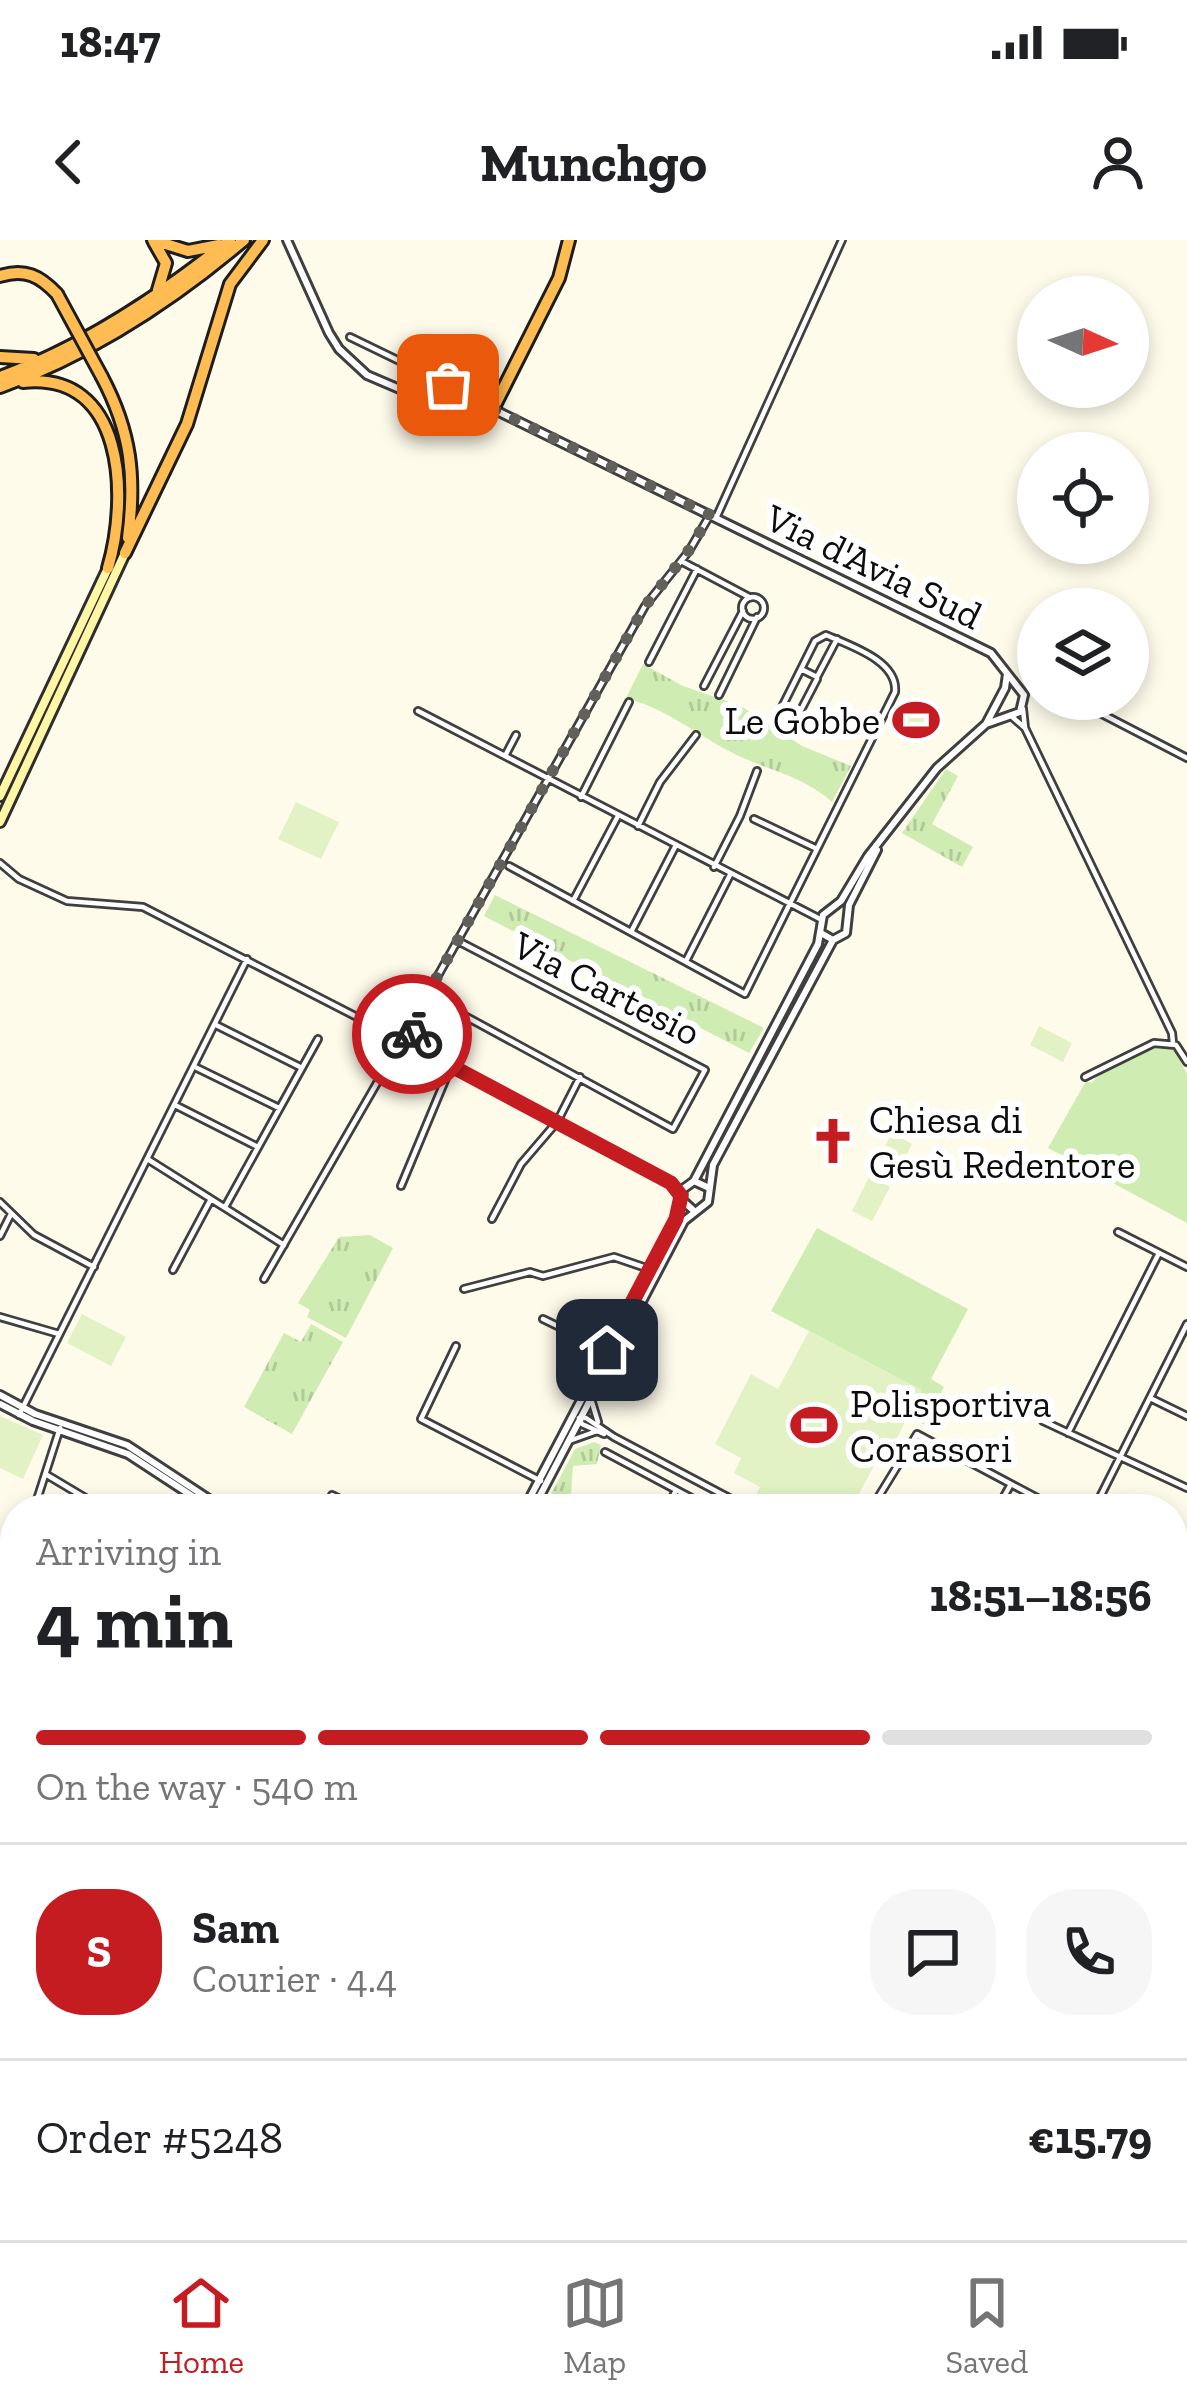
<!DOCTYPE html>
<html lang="en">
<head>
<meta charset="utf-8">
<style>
  body { margin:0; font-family:"Zilla Slab",serif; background:#f6f6f6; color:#202124; height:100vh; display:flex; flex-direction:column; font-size:45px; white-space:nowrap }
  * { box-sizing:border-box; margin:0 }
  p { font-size:39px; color:#757577 }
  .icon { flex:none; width:66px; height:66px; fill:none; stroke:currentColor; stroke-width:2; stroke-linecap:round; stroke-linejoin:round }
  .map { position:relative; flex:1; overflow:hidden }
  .sheet { position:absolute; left:0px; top:1254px; width:1188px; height:747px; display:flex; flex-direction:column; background:#fff; border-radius:48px 48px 0 0; box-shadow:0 6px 18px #0003 }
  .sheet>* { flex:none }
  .needle { width:78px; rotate:93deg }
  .controls { position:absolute; left:1017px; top:36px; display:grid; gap:24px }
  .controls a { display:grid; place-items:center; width:132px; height:132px; border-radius:50%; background:#fff; box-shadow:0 6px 18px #0003; font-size:60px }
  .pin { position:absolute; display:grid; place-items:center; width:102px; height:102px; color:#fff; margin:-51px; border-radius:24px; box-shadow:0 6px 18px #0006 }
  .courier { position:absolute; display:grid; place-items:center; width:120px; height:120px; margin:-60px; border:9px solid #c41c21; border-radius:50%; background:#fff; color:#222; box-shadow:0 3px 15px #0007 }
  .overview em { font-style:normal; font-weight:800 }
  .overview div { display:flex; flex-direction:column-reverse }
  .overview { display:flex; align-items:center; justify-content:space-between; height:204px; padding:0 36px }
  h1 { font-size:78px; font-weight:800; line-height:90px }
  .bar { display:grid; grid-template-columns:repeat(4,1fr); gap:18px 12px; align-content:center; height:144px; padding:0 36px }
  .bar i { height:15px; border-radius:9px; background:#e0e0e0 }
  .bar .active { background:#c41c21 }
  .bar p { grid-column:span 4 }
  .line { display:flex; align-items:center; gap:30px; padding:0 36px; border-top:3px solid #e0e0e0 }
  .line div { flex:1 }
  .round { display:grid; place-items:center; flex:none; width:126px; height:126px; border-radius:48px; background:#f6f6f6 }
  .status { display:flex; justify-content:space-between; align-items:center; height:84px; padding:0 60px; background:#fff; direction:ltr }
  .status svg { height:33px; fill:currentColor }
  header { display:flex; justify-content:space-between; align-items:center; height:156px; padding:0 36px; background:#fff; font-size:54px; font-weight:800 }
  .tabs { display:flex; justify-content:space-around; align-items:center; height:168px; border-top:3px solid #e0e0e0; background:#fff; font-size:33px; color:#757577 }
  .tabs a { display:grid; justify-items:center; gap:6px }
  .tabs .active { color:#c41c21 }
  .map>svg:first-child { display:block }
  .park { fill:url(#park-tufts) }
  .garden { fill:#cfecb3 }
  .pitch { fill:#e2f2c5 }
  .water { fill:url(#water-waves); stroke:#2f90d6; stroke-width:3 }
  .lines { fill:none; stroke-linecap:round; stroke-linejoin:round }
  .minor-casing { stroke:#3f3f3f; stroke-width:10 }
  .tertiary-casing { stroke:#3f3f3f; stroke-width:12 }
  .secondary-casing { stroke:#2e2e2e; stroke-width:14 }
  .trunk-casing { stroke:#1d1d1d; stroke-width:16 }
  .minor { stroke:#fff; stroke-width:4.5 }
  .tertiary { stroke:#fff; stroke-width:6 }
  .secondary { stroke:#fff7a6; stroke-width:8 }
  .trunk { stroke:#febc53; stroke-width:10 }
  .trunk-bridge-casing { stroke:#1d1d1d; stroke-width:16; stroke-linecap:butt }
  .trunk-bridge { stroke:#febc53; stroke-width:10 }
  .done { stroke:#61605a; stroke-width:12; stroke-dasharray:0 21.6 }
  .route { stroke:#c41c21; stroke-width:15 }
  .labels { text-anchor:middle; stroke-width:12; stroke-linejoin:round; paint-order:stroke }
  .street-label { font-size:39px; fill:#0c0c0c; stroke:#fff }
  .poi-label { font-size:39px; fill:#0c0c0c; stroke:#fff; text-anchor:start }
</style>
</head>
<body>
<div class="status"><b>18:47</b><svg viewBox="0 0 49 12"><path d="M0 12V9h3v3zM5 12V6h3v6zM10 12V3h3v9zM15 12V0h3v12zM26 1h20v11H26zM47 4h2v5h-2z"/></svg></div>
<header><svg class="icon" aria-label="back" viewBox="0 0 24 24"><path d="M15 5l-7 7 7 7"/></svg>Munchgo<svg class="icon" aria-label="person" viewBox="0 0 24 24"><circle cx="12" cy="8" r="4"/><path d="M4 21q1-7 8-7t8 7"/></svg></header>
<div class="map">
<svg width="1187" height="2000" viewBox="0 0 1187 2000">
  <defs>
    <pattern id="park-tufts" width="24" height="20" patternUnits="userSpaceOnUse" patternTransform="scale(3)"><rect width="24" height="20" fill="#cfecb3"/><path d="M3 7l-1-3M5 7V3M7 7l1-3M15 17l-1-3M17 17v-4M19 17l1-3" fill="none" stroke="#b1c999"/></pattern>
    <pattern id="water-waves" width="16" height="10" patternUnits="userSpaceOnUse" patternTransform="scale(3)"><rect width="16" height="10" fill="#acdcfa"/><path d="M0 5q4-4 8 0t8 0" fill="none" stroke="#93bcd5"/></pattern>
  </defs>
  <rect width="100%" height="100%" fill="#fffbeb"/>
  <!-- park -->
  <path class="park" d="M 643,424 L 683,446 L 741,466 L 802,506 L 851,526 L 832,562 C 801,534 764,530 729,511 C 693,492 666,469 626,458 Z
    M 946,529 L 958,536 L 932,584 L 973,607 L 962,627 L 902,593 Z
    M 495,655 L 764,788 L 749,813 L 484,676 Z
    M 370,995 L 393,1008 L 346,1098 L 307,1077 L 310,1070 L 298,1063 L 339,997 Z
    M 311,1084 L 343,1102 L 292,1194 L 244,1167 L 284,1093 L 301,1102 Z
    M 594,1202 L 601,1205 L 597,1224 L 573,1226 L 570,1269 L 543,1269 L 575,1209 Z
    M 1187,1495 L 1187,1553 L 1173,1545 L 1173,1524 Z
    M 1173,1875 L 1187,1885 L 1187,2000 L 674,2000 L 664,1990 L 665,1986 L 1173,1986 Z
    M 224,1986 L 344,1986 L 349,1994 L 340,2000 L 235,2000 Z"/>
  <!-- garden -->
  <path class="garden" d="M 1167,804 L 1175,811 L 1187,834 L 1187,983 L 1048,908 L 1086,841 L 1092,843 C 1104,824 1144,807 1167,804 Z
    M 817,988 L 968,1069 L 931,1139 L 944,1147 L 925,1185 L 908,1176 L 921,1150 L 771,1071 Z"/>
  <!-- pitch -->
  <path class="pitch" d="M 915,456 L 936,467 L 917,504 L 896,493 Z
    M 296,562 L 339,582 L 321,619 L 278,599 Z
    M 1039,786 L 1072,803 L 1063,822 L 1030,805 Z
    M 892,893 L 912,904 L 892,942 L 872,931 Z
    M 869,937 L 890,947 L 872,981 L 852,971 Z
    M 82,1074 L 126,1097 L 111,1126 L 67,1103 Z
    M 809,1091 L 922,1150 L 889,1213 L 882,1211 L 851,1269 L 807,1269 L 800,1265 L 797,1269 L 766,1269 L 752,1262 L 760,1247 L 734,1233 L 741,1218 L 715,1204 L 751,1134 L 778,1149 Z
    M 0,1176 L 43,1195 L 23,1239 L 0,1228 Z
    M 359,1986 L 399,1986 L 410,2000 L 340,2000 Z"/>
  <!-- water -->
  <path class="water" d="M 960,1986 L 1067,1986 L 1068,2000 L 978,2000 Z"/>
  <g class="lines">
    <defs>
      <path id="minor" d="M 350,97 L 449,145 L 449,158
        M 716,278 L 842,0
        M 681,321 L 749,357
        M742 368a11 11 0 1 1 22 0a11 11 0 1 1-22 0Z
        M 1036,398 L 1038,408
        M 649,422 L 697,329
        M 704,446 L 743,371
        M 719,455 L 757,377
        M 1073,459 L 1187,518
        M 418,471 L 820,679
        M 1010,475 L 1025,488 L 1023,469
        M 775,481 L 801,429
        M 1025,488 L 1172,793 L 1173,803
        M 789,493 L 817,439
        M 505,516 L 516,495
        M 581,557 L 629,462
        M 754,579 L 815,608
        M 638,586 L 660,542 L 696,495
        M 0,623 L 19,639 L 67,661 L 143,667 L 390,794
        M 509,626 L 745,754 L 895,452 C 898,421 851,406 826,395 L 815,401 L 801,429 L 817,437 L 837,399
        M 714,627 L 740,576 L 757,531
        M 573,661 L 618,576
        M 631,692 L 675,607
        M 686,721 L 730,635
        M 428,756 L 673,889 L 705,830 L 458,701
        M 216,785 L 302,828
        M 408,789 L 645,366 L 689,311 L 710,275
        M 390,794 L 405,788 L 412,793 L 413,803
        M 390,794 L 394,809 L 404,811 L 411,806
        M 412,805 L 671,943 L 681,956
        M 195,827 L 279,868
        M 1085,837 L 1154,803 L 1176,805 L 1187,822
        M 175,865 L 256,906
        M 149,920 L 284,1005
        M 401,946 L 451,826
        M 0,962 L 34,995 L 94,1027
        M 225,967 L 318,799
        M 492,979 L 521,924 L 557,882 L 580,837
        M 1118,992 L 1187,1027
        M 0,996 L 11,974
        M 173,1030 L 211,959
        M 264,1039 L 396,810
        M 464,1049 L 530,1032 L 543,1036 L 614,1017 L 652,1030
        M 0,1077 L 59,1094
        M 543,1079 L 609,1111
        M 456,1106 L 421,1179 L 541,1241
        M 1150,1158 L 1187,1176
        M 591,1159 L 598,1182
        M 19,1175 L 247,719
        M 579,1178 L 586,1178 L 614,1197 L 750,1269
        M 579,1178 L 582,1184 L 604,1194
        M 1043,1181 L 1187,1248
        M 1068,1193 L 1159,1013
        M 569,1201 L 597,1191
        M 605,1212 L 712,1269
        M 47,1235 L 104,1269
        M 332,1255 L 360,1269
        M 193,1256 L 194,1269
        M 34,1269 L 60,1188
        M 667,1269 L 676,1250
        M 716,1269 L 724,1255
        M 871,1269 L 917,1194 L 1058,1269
        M 997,1269 L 1011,1244
        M 1094,1269 L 1187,1084
        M 1173,1330 L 1187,1338
        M 0,1377 L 15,1329
        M 1173,1437 L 1187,1445
        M 0,1438 L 15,1445
        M 1173,1513 L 1187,1485
        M 1173,1551 L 1187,1559
        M 1173,1616 L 1187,1624
        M 1173,1673 L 1181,1678
        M 0,1778 L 15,1752
        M 0,1787 L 15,1810
        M 1173,1799 L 1187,1773
        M 407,1986 L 418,2000
        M 497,1986 L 525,2000
        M 619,1986 L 623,2000
        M 656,1986 L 658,2000
        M 152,1996 L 155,2000"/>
      <path id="tertiary" d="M 287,0 L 329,93 L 339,109 L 367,135 L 402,150 L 493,169 L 991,413 L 1024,455 L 1020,472 L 986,484 L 937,528 L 868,616 L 841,661 L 823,675 L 818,704 L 694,941
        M 986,484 L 1005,448 L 1007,434
        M 821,693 L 833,700 L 846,693 L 849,665 L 877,610
        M 693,970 L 682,960 L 683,949 L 694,941 L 707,947
        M 0,1155 L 35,1174 L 127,1205 L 224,1269
        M 0,1164 L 33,1181 L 128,1214 L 212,1269
        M 524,1269 L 676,979 L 682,960
        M 533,1269 L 684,981 L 708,962 L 713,925 L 833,700
        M 1173,1858 L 1187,1868
        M 1173,1868 L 1187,1877
        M 0,1968 L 15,1983
        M 0,1982 L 19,2000
        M 18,1986 L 29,2000
        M 212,1986 L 222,2000
        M 17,1997 L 35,1986
        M 41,2000 L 42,1986"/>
      <path id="secondary" d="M 0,556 L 108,328
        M 0,582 L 125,313
        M 0,1514 L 15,1520
        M 0,1526 L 15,1533
        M 626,1986 L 641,2000
        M 642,1986 L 657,2000"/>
      <path id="trunk" d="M 153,0 L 188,11 L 219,5
        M 154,2 L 166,23 L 158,50
        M 0,36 C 25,28 40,36 57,54
        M 0,117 L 34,119
        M 0,137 C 84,107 161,55 230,0
        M 102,137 C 131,192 136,237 128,298
        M 23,142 C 125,131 129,257 108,328
        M 0,147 C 89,115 172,61 244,0
        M 493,169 L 559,38 L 569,0
        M 125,313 L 187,184 L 230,44 L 263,0"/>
    </defs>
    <!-- minor casing -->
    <use href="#minor" class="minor-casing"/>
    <!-- tertiary casing -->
    <use href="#tertiary" class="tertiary-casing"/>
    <!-- secondary casing -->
    <use href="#secondary" class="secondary-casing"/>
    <!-- trunk casing -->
    <use href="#trunk" class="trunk-casing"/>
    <!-- minor -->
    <use href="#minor" class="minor"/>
    <!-- tertiary -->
    <use href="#tertiary" class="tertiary"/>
    <!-- secondary -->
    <use href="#secondary" class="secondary"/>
    <!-- trunk -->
    <use href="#trunk" class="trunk"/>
    <defs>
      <path id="trunk-bridge" d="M 57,54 L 102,137"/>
    </defs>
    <!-- trunk-bridge casing -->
    <use href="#trunk-bridge" class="trunk-bridge-casing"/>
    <!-- trunk-bridge -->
    <use href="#trunk-bridge" class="trunk-bridge"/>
  </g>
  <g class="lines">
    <!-- done -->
    <path class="done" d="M 412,794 L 408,789 L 645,366 L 689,310 L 710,275 L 494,169 L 449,158 L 448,145"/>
    <!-- route -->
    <path class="route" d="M 412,794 L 412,805 L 671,943 L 681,956 L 676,979 L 607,1110"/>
  </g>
  <!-- icons -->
  <defs>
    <symbol id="stadium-bare" viewBox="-9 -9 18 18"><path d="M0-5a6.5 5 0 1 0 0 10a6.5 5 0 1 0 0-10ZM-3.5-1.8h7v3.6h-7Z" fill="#c41c21" stroke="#fff" stroke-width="2.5" paint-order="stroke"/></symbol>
    <symbol id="church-bare" viewBox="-9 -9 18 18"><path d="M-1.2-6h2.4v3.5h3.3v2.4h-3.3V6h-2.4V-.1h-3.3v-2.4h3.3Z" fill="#c41c21" stroke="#fff" stroke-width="2.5" paint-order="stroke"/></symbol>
  </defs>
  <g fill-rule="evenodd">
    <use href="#stadium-bare" x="883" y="447" width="66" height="66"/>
    <use href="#church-bare" x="800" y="868" width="66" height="66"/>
    <use href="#stadium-bare" x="781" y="1152" width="66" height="66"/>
  </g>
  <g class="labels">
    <!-- street labels -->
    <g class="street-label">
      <text transform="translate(874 326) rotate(26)" y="14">Via d'Avia Sud</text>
      <text transform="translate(607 748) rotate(27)" y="14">Via Cartesio</text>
    </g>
    <!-- poi labels -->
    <g class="poi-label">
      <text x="880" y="494" text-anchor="end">Le Gobbe</text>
      <text x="869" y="893">Chiesa di<tspan x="869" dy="45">Gesù Redentore</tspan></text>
      <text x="850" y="1177">Polisportiva<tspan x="850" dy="45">Corassori</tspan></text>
    </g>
  </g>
</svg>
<div class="controls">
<a><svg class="needle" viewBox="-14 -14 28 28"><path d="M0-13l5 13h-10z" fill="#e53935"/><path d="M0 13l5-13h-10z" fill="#757577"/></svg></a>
<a><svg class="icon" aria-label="locate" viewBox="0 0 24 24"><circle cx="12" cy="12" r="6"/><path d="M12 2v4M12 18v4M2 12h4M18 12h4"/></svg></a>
<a><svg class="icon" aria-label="layers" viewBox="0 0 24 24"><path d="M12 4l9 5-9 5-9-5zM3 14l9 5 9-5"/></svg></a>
</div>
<div class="pin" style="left:448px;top:145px;background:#ea580c"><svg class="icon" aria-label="bag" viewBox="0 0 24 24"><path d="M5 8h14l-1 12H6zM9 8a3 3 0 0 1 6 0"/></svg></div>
<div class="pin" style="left:607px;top:1110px;background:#1f2937"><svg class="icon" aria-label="home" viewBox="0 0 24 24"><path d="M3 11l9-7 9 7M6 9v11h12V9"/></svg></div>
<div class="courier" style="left:412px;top:794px"><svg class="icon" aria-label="bike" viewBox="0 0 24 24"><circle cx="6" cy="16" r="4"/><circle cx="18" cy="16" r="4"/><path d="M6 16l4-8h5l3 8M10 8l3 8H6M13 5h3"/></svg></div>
<section class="sheet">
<div class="overview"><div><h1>4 min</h1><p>Arriving in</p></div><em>18:51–18:56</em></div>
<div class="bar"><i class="active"></i><i class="active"></i><i class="active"></i><i></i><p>On the way · 540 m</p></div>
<div class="line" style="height:216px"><b class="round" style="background:#c41c21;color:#fff">S</b><div><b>Sam</b><p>Courier · 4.4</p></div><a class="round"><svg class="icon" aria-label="chat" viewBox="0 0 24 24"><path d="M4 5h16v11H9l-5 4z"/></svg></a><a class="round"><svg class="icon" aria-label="phone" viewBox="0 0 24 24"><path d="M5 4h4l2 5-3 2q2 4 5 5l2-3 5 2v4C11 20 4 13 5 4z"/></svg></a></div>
<div class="line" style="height:156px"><div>Order #5248</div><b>€15.79</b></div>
</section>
</div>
<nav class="tabs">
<a class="active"><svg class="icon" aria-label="home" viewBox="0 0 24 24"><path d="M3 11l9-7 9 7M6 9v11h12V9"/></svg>Home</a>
<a><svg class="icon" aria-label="map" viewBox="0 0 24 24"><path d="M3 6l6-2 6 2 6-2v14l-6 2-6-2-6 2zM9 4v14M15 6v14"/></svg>Map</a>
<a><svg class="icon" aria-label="saved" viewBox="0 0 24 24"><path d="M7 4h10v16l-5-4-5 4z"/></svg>Saved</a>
</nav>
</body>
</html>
